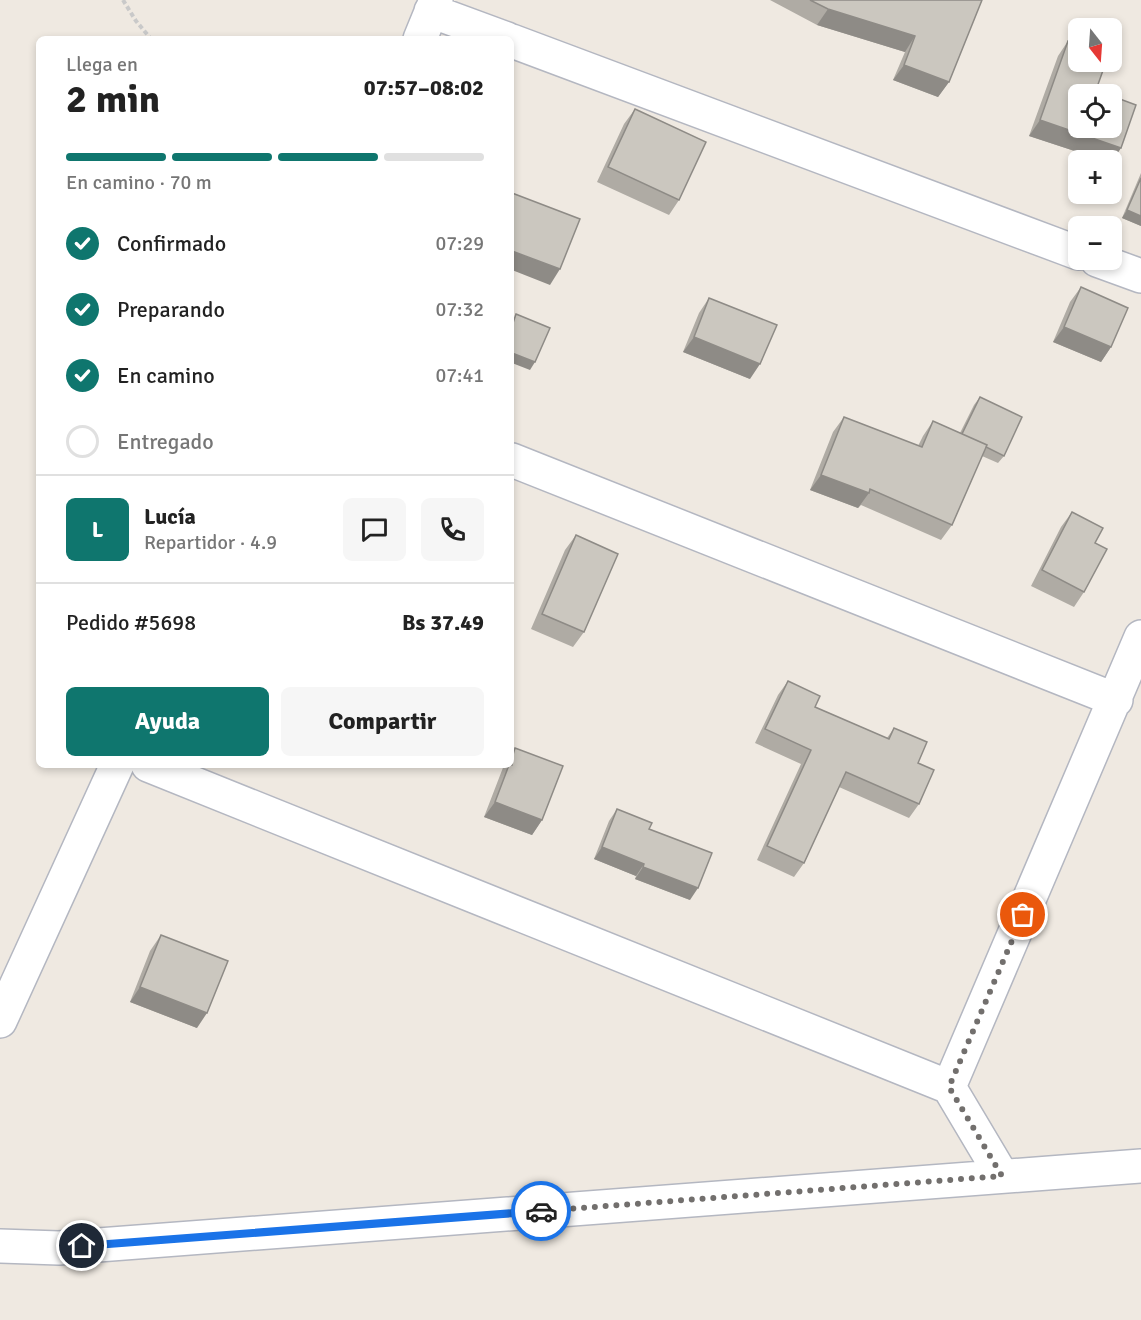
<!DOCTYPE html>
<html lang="es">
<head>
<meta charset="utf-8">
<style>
  body { margin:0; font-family:Signika,sans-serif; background:#f6f6f6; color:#222; height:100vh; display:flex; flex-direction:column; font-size:22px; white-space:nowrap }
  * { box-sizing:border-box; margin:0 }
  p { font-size:20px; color:#767676 }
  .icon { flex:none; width:33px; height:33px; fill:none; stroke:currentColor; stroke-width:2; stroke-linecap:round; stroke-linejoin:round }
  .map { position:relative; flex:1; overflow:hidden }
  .details { position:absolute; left:36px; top:36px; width:478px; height:732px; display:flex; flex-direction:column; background:#fff; border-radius:9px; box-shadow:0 3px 9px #0003 }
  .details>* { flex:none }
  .needle { width:39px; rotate:163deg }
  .controls { position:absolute; left:1068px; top:18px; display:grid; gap:12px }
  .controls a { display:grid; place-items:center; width:54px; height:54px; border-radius:9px; background:#fff; box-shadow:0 3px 9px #0003; font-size:30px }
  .pin { position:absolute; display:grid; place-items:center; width:51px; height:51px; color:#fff; margin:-26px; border:3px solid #fff; border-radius:50%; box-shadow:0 2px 6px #0007 }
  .courier { position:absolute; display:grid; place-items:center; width:60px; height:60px; margin:-30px; border:4px solid #1a73e8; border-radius:50%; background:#fff; color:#222; box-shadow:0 2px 8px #0007 }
  .headline em { font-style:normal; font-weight:700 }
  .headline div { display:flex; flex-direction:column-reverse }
  .headline { display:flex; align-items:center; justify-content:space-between; height:102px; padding:0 30px }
  h1 { font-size:39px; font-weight:700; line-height:45px }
  .bar { display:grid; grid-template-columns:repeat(4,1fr); gap:9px 6px; align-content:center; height:72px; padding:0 30px }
  .bar i { height:8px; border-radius:4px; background:#e0e0e0 }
  .bar .on { background:#0f766e }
  .bar p { grid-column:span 4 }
  .line { display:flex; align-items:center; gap:15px; padding:0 30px; border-top:2px solid #e0e0e0 }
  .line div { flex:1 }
  .round { display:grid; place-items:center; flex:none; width:63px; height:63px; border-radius:9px; background:#f6f6f6 }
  ol { padding:0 30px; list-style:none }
  li { display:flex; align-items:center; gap:18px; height:66px }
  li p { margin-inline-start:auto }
  li .icon { padding:6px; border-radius:50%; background:#0f766e; color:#fff; stroke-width:4 }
  li:last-child { color:#767676 }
  li i { width:33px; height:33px; border:3px solid #e0e0e0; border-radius:50% }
  .button { display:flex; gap:12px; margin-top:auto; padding:12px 30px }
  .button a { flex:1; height:69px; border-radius:9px; background:#0f766e; color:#fff; font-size:24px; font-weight:700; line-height:69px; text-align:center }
  .button a+a { background:#f6f6f6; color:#222 }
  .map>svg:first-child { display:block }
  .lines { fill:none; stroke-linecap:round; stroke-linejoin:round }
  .minor-casing { stroke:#b4b7c1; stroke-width:36 }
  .path { stroke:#c9c9c9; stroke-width:4; stroke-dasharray:4.5 3; stroke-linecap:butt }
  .minor { stroke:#fff; stroke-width:33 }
  .wall { fill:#afaba4 }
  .shaded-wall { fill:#8e8b86 }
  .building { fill:#cbc7bf; stroke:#8e8b86; stroke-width:1.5 }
  .done { stroke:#726f6d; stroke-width:6; stroke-dasharray:0 10.8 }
  .route { stroke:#1a73e8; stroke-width:8 }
</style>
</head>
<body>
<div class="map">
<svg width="1141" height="1320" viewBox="0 0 1141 1320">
  <rect width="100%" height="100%" fill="#efe9e1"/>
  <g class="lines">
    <defs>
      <path id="minor" d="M 431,11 L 507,39
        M 420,39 L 436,0
        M 512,41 L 1078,253
        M 1097,260 L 1141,276
        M 512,460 L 1116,700
        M 148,765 L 949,1087 L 1002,1176
        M 0,1021 L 117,765
        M 949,1087 L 1141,637
        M 0,1246 L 59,1248 L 1141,1166"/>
    </defs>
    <!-- minor casing -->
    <use href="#minor" class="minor-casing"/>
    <!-- path -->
    <path class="path" d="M 123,0 L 136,21 L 151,39"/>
    <!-- minor -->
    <use href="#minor" class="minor"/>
  </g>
  <!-- wall -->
  <path class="wall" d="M 770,0 L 982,0 L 949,82 L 938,97 L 893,80 L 905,52 L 817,25 Z
    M 1068,41 L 1112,160 L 1102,160 L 1029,136 L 1058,56 Z
    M 635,109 L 679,200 L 669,215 L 597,182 L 624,124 Z
    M 1141,173 L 1141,226 L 1122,218 Z
    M 1081,287 L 1111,347 L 1101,362 L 1053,342 L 1070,302 Z
    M 709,298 L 750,379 L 683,352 L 699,313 Z
    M 980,397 L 1004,456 L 998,463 L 982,456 L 952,525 L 941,540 L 861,505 L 858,508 L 810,490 L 833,432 L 844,417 L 918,446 L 923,436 L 933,421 L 960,433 L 974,405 Z
    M 1072,512 L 1095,543 L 1084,592 L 1074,607 L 1031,586 L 1061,527 Z
    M 576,535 L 584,632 L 573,647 L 531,629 L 565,550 Z
    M 788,681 L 815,707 L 887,738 L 894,728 L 918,763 L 919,804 L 909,818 L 839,787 L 804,863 L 794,877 L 757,860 L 801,764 L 755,743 L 778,695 Z
    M 515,748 L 542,820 L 532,835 L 484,817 L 504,765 L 512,765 L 512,753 Z
    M 617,809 L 649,829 L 690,900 L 635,879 L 636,876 L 594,859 L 609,821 Z
    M 161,935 L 197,1028 L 130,1002 L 150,951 Z"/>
  <!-- shaded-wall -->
  <path class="shaded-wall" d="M 828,9 L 915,36 L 905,52 L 817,25 Z
    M 904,65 L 949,82 L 938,97 L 893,80 Z
    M 1040,120 L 1121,148 L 1112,162 L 1112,160 L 1102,160 L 1029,136 Z
    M 1127,210 L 1141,216 L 1141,226 L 1122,218 Z
    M 512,251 L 560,269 L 550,285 L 512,270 Z
    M 1064,327 L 1111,347 L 1101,362 L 1053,342 Z
    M 694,337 L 760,364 L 750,379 L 683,352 Z
    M 512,353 L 535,362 L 530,370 L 512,363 Z
    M 821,475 L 869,493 L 858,508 L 810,490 Z
    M 495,802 L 542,820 L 532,835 L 484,817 Z
    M 602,847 L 644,864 L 636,876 L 594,859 Z
    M 643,867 L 698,888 L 690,900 L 635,879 Z
    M 140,987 L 207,1013 L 197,1028 L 130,1002 Z"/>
  <!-- building -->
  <path class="building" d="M 810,0 L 982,0 L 949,82 L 904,65 L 915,36 L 828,9 Z
    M 1068,41 L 1078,45 L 1078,62 L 1106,62 L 1096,90 L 1107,94 L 1078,94 L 1078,128 L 1112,128 L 1112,96 L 1136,105 L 1121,148 L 1040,120 Z
    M 635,109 L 706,142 L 679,200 L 608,167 Z
    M 1141,178 L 1141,216 L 1127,210 Z
    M 512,193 L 580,219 L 560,269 L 512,251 Z
    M 1081,287 L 1128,308 L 1111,347 L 1064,327 Z
    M 709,298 L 777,325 L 760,364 L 694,337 Z
    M 516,314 L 550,328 L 535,362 L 512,353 L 512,326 Z
    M 980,397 L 1022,417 L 1004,456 L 986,447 L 987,445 L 962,434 Z
    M 844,417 L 922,447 L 933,421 L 987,445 L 952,525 L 870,489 L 869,493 L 821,475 Z
    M 1072,512 L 1103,528 L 1095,543 L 1107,549 L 1084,592 L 1042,570 Z
    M 576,535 L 618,554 L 584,632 L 542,614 Z
    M 788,681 L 820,696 L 815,707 L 889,739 L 894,728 L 927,742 L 918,763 L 934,770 L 919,804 L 846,772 L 804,863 L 767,846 L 811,750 L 765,729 Z
    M 515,748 L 563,766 L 542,820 L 495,802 L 509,765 L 512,765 L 512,758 Z
    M 617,809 L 652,823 L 649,829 L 712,853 L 698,888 L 643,867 L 644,864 L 602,847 Z
    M 161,935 L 228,961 L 207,1013 L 140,987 Z"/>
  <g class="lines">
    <!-- done -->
    <path class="done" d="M 541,1211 L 1002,1176 L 949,1087 L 1023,915"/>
    <!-- route -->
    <path class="route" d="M 82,1246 L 541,1211"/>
  </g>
</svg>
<div class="controls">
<a><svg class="needle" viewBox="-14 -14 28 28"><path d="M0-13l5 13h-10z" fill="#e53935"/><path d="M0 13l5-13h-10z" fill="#767676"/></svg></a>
<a><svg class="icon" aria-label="locate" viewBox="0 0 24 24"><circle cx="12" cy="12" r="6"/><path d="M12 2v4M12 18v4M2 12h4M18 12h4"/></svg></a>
<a>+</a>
<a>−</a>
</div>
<div class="pin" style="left:1023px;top:915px;background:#ea580c"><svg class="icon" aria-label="bag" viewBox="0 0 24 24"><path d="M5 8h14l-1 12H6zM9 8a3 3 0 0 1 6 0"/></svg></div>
<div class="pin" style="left:82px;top:1246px;background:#1f2937"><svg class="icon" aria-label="home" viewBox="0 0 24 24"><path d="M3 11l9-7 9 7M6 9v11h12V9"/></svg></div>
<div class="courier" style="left:541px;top:1211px"><svg class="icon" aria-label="car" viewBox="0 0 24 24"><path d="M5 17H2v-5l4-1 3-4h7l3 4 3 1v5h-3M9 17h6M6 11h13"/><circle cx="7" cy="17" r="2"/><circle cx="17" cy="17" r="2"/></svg></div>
<section class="details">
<div class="headline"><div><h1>2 min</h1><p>Llega en</p></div><em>07:57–08:02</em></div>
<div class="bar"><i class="on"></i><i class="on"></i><i class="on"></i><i></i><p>En camino · 70 m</p></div>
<ol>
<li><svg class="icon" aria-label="check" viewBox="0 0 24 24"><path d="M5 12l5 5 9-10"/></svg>Confirmado<p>07:29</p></li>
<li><svg class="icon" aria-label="check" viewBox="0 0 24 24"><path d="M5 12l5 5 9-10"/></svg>Preparando<p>07:32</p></li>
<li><svg class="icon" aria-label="check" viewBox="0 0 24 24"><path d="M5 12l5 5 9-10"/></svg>En camino<p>07:41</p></li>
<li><i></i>Entregado</li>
</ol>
<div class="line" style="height:108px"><b class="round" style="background:#0f766e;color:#fff">L</b><div><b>Lucía</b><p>Repartidor · 4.9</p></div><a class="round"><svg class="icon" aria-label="chat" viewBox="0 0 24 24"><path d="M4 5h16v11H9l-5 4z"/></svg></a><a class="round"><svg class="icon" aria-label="phone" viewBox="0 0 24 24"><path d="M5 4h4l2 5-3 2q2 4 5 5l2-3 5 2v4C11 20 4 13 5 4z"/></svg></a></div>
<div class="line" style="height:78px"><div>Pedido #5698</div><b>Bs 37.49</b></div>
<div class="button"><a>Ayuda</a><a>Compartir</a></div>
</section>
</div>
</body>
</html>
